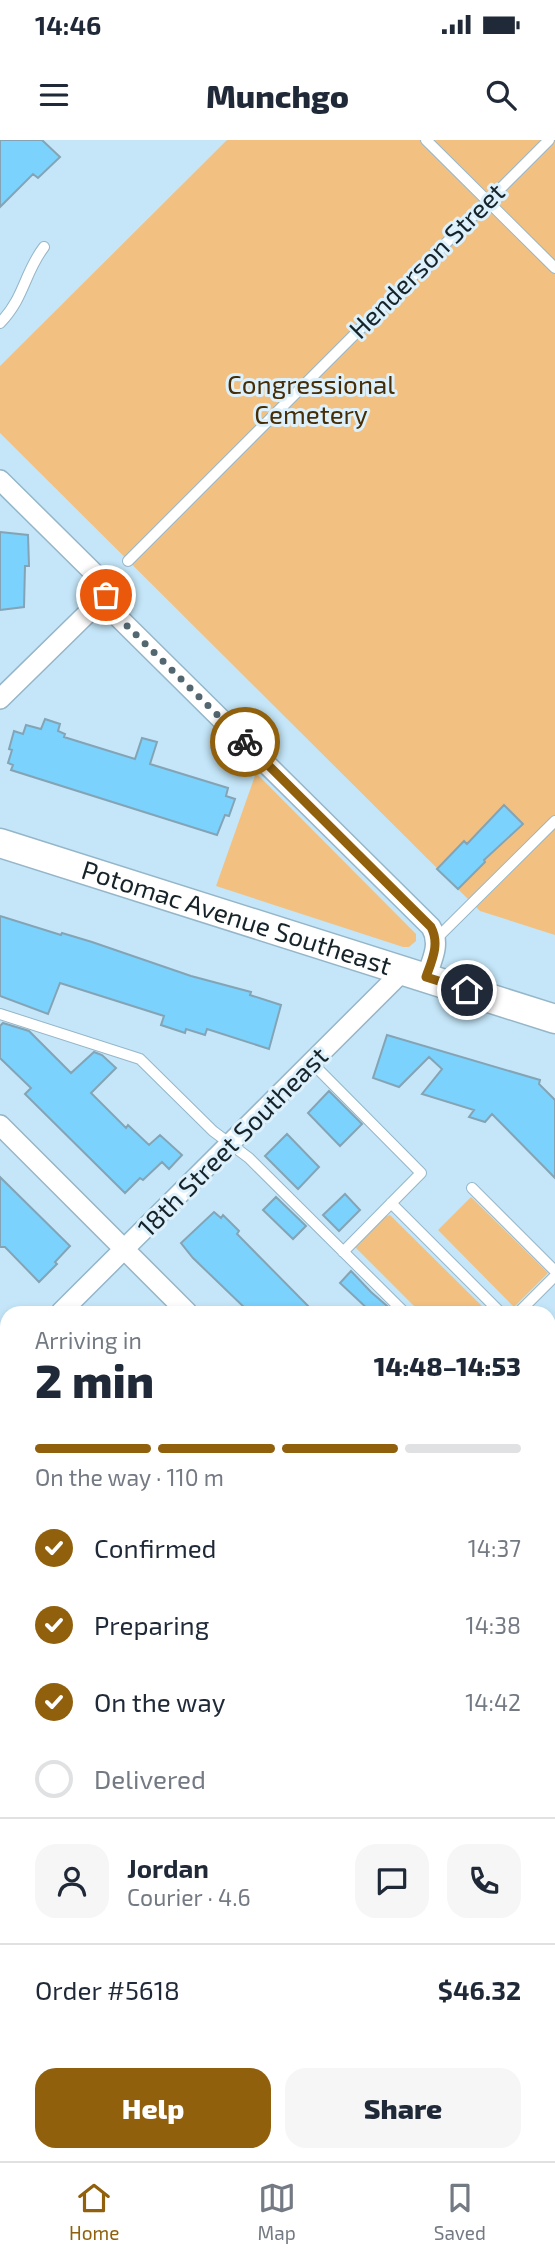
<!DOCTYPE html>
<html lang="en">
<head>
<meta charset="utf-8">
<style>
  body { margin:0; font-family:"Exo 2",sans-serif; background:#f6f6f7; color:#1f2937; height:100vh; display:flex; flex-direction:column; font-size:26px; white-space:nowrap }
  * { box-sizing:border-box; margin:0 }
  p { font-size:23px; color:#747a83 }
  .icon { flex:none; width:38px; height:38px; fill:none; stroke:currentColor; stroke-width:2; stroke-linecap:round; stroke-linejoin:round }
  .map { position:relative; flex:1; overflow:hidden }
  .panel { position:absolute; left:0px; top:1166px; width:556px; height:856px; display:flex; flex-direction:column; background:#fff; border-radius:21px 21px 0 0; box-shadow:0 4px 10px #0003 }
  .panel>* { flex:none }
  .pin { position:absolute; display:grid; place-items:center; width:60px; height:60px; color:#fff; margin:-30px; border:4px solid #fff; border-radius:50%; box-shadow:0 2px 7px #0007 }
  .courier { position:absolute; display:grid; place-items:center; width:70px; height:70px; margin:-35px; border:5px solid #90600d; border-radius:50%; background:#fff; color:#222; box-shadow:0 2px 9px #0007 }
  .headline em { font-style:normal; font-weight:800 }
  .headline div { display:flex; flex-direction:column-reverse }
  .headline { display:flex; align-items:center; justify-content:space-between; height:119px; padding:0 35px }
  h1 { font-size:46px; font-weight:800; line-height:52px }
  .bar { display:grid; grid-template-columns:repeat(4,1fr); gap:10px 7px; align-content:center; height:84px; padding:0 35px }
  .bar i { height:9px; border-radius:5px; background:#e0e1e3 }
  .bar .active { background:#90600d }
  .bar p { grid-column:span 4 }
  .line { display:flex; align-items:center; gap:18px; padding:0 35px; border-top:2px solid #e0e1e3 }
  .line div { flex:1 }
  .round { display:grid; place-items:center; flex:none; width:74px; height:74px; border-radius:21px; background:#f6f6f7 }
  ol { padding:0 35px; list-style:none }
  li { display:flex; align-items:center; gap:21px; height:77px }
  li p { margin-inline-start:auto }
  li .icon { padding:7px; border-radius:50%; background:#90600d; color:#fff; stroke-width:4 }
  li:last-child { color:#747a83 }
  li i { width:38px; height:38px; border:4px solid #e0e1e3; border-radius:50% }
  .primary-button { display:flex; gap:14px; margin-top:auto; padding:14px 35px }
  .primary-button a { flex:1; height:80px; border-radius:21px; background:#90600d; color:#fff; font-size:28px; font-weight:800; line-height:80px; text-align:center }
  .primary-button a+a { background:#f6f6f7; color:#1f2937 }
  .status { display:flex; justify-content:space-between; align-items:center; height:49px; padding:0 35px; background:#fff; direction:ltr }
  .status svg { height:19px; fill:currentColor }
  header { display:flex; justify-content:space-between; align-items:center; height:91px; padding:0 35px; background:#fff; font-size:32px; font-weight:800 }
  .dock { display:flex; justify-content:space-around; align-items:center; height:98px; border-top:2px solid #e0e1e3; background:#fff; font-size:19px; color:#747a83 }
  .dock a { display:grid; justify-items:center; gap:4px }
  .dock .active { color:#90600d }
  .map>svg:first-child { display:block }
  .green { fill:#f2c182 }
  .building { fill:#7bd2fd; stroke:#84a4b5; stroke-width:2 }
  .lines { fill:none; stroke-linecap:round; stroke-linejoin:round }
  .service-casing { stroke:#95b6c8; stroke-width:12 }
  .minor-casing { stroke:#95b6c8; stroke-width:22 }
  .tertiary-casing { stroke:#95b6c8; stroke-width:27 }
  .secondary-casing { stroke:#95b6c8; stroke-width:31 }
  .service { stroke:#fff; stroke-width:10 }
  .minor { stroke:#fff; stroke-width:19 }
  .tertiary { stroke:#fff; stroke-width:24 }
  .secondary { stroke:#fff; stroke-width:28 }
  .done { stroke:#536771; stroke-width:7; stroke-dasharray:0 12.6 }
  .route { stroke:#90600d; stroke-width:9 }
  .labels { text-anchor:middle; stroke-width:6; stroke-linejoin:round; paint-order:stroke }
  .street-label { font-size:26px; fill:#162329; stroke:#ddf1fc }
  .park-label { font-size:26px; fill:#462d06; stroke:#ddf1fc }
</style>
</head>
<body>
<div class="status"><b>14:46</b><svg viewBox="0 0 49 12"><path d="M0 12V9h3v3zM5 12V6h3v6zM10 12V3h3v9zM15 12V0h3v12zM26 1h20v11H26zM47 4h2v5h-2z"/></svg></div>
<header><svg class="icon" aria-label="menu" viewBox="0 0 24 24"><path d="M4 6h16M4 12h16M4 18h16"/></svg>Munchgo<svg class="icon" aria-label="search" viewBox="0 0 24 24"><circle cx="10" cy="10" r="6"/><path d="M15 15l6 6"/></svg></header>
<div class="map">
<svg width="555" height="2021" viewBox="0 0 555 2021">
  <rect width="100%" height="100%" fill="#c4e6f8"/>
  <!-- green -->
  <path class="green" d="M 227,0 L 555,0 L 555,795 L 480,771 L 0,293 L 0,226 Z
    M 256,633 L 416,794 L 416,801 L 409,807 L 403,807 L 216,746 Z
    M 471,1057 L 548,1133 L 514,1167 L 438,1090 Z
    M 390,1075 L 488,1172 L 420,1172 L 355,1107 L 385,1077 Z
    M 0,1623 L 7,1630 L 7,1833 L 0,1811 Z"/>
  <!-- building -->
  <path class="building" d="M 0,0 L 42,0 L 60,17 L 38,38 L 33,34 L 0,67 Z
    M 0,392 L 28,395 L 29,426 L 25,426 L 24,467 L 0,470 Z
    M 45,579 L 60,584 L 58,591 L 65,594 L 64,597 L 135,619 L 142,598 L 157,602 L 150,624 L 228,648 L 226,656 L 235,659 L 229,676 L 225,675 L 217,695 L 11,630 L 13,625 L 8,623 L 12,610 L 9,609 L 14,591 L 23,594 L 26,585 L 41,589 Z
    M 504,665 L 523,684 L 484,720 L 485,722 L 458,749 L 437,729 L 464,701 L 467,704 Z
    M 0,776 L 61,795 L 62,793 L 92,802 L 191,836 L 251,852 L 250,855 L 281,865 L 269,909 L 207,889 L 205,895 L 186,889 L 185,893 L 161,885 L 164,876 L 60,843 L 48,874 L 0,856 Z
    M 3,883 L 29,891 L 71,933 L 94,912 L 102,915 L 116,928 L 91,953 L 126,988 L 128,985 L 149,1005 L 160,995 L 182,1015 L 169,1029 L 162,1022 L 143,1040 L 140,1038 L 125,1053 L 25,954 L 31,948 L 0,918 L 0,886 Z
    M 387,895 L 540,940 L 539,944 L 555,960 L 555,1038 L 492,974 L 485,982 L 469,977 L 474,970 L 422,954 L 442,929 L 429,917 L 399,947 L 373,938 Z
    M 329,951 L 362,984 L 340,1006 L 308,973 Z
    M 287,994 L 319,1027 L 298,1049 L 265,1016 Z
    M 0,1037 L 70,1106 L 55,1122 L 57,1124 L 39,1142 L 5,1107 L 0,1107 Z
    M 345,1054 L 360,1070 L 339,1091 L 323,1075 Z
    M 276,1057 L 306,1086 L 293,1099 L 263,1070 Z
    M 214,1072 L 221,1078 L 223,1075 L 239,1091 L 237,1094 L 314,1172 L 249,1172 L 193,1118 L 181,1103 Z
    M 351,1131 L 371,1152 L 394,1172 L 371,1172 L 340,1143 Z"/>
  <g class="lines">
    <defs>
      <path id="service" d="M 426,0 L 555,128
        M 0,183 C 25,157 24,133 44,107
        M 128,421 L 549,0
        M 436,799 L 555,681
        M 0,874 L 140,919 L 213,991 L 249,1018 L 404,1172
        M 312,923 L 421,1033 L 343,1112
        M 472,1048 L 555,1131
        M 391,1063 L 500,1172
        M 519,1172 L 555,1136
        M 0,1195 L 7,1202
        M 0,1309 L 7,1316
        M 550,1316 L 555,1322
        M 0,1567 L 7,1561
        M 550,1746 L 555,1740
        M 550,1848 L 555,1854
        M 550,2007 L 555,2013
        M 276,2021 L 282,2014"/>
      <path id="minor" d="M 0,340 L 94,433 L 120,479 L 431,787 C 441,804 432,820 426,837
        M 0,559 L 106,455
        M 0,985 L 187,1172
        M 61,1172 L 404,830
        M 0,1234 L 7,1226
        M 550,1535 L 555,1541
        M 0,1606 L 7,1613
        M 550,1931 L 555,1925
        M 408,2014 L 415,2021
        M 459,2021 L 465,2014"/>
      <path id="tertiary" d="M 0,1883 L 7,1905
        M 41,2014 L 43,2021"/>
      <g id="secondary">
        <path id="s1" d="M 0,703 L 555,879"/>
        <path d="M 550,1366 L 555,1361"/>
        <path d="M 0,1916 L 7,1909"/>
      </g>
    </defs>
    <!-- service casing -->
    <use href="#service" class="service-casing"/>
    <!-- minor casing -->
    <use href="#minor" class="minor-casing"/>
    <!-- tertiary casing -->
    <use href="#tertiary" class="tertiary-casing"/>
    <!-- secondary casing -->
    <use href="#secondary" class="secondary-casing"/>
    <!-- service -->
    <use href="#service" class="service"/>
    <!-- minor -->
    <use href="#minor" class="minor"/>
    <!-- tertiary -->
    <use href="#tertiary" class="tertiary"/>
    <!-- secondary -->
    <use href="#secondary" class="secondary"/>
  </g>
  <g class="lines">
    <!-- done -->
    <path class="done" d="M 106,455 L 120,479 L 245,602"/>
    <!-- route -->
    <path class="route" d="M 245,602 L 431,787 C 440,804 432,820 426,837 L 467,850"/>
  </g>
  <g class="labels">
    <!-- street labels -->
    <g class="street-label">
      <text transform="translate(427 121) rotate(-45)" y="9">Henderson Street</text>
      <text dy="9" stroke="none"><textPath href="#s1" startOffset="248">Potomac Avenue Southeast</textPath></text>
      <text transform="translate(233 1002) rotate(-45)" y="9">18th Street Southeast</text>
    </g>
    <!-- park labels -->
    <g class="park-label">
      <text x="311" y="254">Congressional<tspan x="311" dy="30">Cemetery</tspan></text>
    </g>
  </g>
</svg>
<div class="pin" style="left:106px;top:455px;background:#ea580c"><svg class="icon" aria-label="bag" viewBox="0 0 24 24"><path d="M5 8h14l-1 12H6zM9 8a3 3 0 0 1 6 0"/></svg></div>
<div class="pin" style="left:467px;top:850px;background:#1f2937"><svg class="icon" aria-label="home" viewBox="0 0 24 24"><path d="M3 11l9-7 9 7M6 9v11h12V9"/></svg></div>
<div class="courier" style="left:245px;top:602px"><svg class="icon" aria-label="bike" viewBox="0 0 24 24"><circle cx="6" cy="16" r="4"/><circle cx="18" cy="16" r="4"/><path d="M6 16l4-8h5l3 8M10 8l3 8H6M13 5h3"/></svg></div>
<section class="panel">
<div class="headline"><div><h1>2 min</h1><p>Arriving in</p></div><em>14:48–14:53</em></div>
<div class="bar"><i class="active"></i><i class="active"></i><i class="active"></i><i></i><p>On the way · 110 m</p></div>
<ol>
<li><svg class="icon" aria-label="check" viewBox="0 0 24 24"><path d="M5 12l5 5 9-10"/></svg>Confirmed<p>14:37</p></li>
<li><svg class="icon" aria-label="check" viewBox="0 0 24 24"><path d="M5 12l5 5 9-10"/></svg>Preparing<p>14:38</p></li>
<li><svg class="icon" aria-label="check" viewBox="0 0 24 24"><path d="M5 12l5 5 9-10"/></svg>On the way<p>14:42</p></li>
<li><i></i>Delivered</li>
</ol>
<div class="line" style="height:126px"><a class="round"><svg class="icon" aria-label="person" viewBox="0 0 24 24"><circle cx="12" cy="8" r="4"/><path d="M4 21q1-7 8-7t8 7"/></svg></a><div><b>Jordan</b><p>Courier · 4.6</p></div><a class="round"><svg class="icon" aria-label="chat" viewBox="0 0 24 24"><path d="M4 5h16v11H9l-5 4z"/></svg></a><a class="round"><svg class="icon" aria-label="phone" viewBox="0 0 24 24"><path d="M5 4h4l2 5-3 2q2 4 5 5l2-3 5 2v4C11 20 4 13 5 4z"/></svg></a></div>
<div class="line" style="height:91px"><div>Order #5618</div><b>$46.32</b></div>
<div class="primary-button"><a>Help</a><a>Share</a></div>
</section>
</div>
<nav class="dock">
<a class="active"><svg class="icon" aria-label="home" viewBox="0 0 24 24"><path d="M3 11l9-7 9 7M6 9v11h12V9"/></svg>Home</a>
<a><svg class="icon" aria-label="map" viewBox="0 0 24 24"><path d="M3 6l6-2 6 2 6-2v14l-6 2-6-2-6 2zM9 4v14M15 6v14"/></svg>Map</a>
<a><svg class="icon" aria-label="saved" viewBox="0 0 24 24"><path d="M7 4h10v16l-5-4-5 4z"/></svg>Saved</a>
</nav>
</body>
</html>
